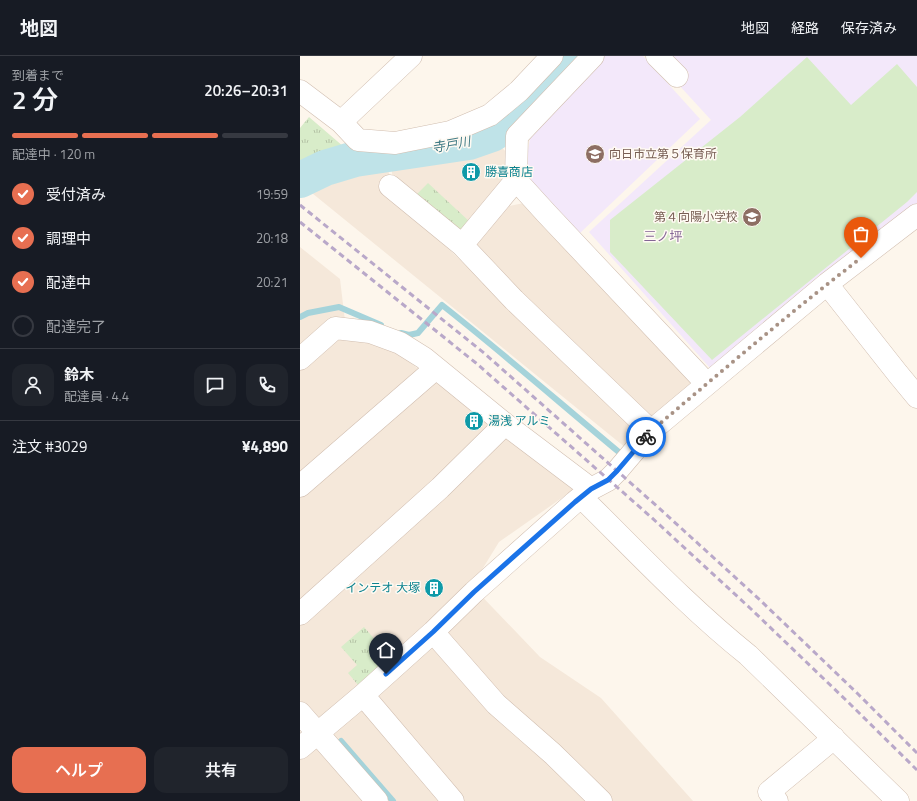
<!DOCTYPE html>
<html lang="ja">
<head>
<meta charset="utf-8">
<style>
  body { margin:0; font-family:"Titillium Web","Noto Sans JP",sans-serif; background:#20242c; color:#f1f3f6; height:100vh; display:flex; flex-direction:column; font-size:15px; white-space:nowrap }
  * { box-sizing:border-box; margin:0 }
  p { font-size:13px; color:#9ea1a6 }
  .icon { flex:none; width:22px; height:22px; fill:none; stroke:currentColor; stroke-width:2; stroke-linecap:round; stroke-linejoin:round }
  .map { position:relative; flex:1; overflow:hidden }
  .side { display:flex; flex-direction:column; background:#171b24; width:300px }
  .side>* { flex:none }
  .pin { position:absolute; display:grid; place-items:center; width:34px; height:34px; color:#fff; margin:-41px -17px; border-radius:50% 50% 50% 0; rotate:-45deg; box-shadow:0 0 4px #0007 }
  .pin .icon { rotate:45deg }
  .courier { position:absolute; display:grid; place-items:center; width:40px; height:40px; margin:-20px; border:3px solid #1a73e8; border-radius:50%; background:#fff; color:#222; box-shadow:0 1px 5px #0007 }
  .summary em { font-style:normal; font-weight:600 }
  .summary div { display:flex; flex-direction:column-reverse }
  .summary { display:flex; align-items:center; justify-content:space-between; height:68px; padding:0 12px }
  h1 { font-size:26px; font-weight:600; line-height:30px }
  .bar { display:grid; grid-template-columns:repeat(4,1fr); gap:6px 4px; align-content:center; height:48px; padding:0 12px }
  .bar i { height:5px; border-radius:3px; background:#363941 }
  .bar .selected { background:#e76f51 }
  .bar p { grid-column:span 4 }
  .line { display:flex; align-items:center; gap:10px; padding:0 12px; border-top:1px solid #363941 }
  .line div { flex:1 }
  .round { display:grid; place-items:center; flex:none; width:42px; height:42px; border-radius:12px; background:#20242c }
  ol { padding:0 12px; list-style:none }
  li { display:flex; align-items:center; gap:12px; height:44px }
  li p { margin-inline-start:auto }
  li .icon { padding:4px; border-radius:50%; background:#e76f51; color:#fff; stroke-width:4 }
  li:last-child { color:#9ea1a6 }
  li i { width:22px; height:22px; border:2px solid #363941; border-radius:50% }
  .primary-button { display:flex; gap:8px; margin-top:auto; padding:8px 12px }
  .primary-button a { flex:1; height:46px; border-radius:12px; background:#e76f51; color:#fff; font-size:16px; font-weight:600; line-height:46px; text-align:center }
  .primary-button a+a { background:#20242c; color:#f1f3f6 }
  header { display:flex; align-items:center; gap:24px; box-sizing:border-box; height:56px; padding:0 20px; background:#171b24; border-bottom:1px solid #363941 }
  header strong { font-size:19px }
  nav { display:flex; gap:22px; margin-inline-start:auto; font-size:14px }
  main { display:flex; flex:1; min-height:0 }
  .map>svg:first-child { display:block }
  .residential { fill:#f5e8da }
  .education { fill:#f3e8fa }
  .grass { fill:url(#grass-tufts) }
  .garden { fill:#d8ecc9 }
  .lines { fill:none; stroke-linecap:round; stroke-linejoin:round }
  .stream { stroke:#a5d3da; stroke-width:6 }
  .river { stroke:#bfe3e8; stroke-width:36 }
  .minor-casing { stroke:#d1beb0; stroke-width:23 }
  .minor { stroke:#fff; stroke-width:22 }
  .rail { stroke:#b9a8c9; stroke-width:3; stroke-dasharray:6 4; stroke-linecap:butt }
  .done { stroke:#a89285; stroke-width:4; stroke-dasharray:0 7.2 }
  .route { stroke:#1a73e8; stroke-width:5 }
  .labels { text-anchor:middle; stroke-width:3; stroke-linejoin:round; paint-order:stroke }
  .education-label { font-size:12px; fill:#785e54; stroke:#fffaf3; text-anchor:start }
  .culture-label { font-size:12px; fill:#0d838f; stroke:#fffaf3; text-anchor:start }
  .water-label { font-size:13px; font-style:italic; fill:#437c86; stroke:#fffaf3 }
  .neighbourhood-label { font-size:13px; fill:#846695; stroke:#fffaf3 }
</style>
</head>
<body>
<header>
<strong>地図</strong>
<nav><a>地図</a><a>経路</a><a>保存済み</a></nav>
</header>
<main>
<section class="side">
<div class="summary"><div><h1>2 分</h1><p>到着まで</p></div><em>20:26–20:31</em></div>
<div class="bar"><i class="selected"></i><i class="selected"></i><i class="selected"></i><i></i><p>配達中 · 120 m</p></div>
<ol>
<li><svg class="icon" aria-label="check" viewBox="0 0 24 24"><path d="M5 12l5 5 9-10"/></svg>受付済み<p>19:59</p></li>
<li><svg class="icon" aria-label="check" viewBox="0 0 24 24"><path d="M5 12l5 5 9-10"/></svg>調理中<p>20:18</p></li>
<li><svg class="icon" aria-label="check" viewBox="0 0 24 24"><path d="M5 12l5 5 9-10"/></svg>配達中<p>20:21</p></li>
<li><i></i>配達完了</li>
</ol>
<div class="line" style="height:72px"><a class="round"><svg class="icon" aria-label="person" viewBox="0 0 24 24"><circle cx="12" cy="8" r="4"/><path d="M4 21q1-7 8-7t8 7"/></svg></a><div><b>鈴木</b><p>配達員 · 4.4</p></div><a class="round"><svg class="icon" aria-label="chat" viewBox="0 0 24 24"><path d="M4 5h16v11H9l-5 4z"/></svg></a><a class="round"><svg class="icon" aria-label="phone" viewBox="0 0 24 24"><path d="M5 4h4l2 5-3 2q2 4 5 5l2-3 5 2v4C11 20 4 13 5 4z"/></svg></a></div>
<div class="line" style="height:52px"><div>注文 #3029</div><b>¥4,890</b></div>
<div class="primary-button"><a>ヘルプ</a><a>共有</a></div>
</section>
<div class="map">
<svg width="617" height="745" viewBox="0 0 617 745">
  <defs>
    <pattern id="grass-tufts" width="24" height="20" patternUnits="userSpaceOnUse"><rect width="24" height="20" fill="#d8ecc9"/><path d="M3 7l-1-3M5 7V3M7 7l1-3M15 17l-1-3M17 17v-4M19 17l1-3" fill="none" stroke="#b4c2a5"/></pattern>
  </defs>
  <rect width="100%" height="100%" fill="#fdf6ec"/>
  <!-- residential -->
  <path class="residential" d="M 195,84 L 207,97 L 207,122 L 161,178 L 108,130 L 93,127 L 91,107 L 156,97 Z
    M 86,108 L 98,146 L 344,375 L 326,392 L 7,133 L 22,122 Z
    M 224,147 L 396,332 L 349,368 L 170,192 L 205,151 Z
    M 0,191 L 40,223 L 45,265 L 100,299 L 276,432 L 199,486 L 172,530 L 240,601 L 301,642 L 393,745 L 0,745 L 0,701 L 29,677 L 0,644 Z"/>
  <!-- education -->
  <path class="education" d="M 301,0 L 343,0 L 400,63 L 279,178 L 235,131 L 225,112 L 230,83 L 263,43 Z
    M 373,0 L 617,0 L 617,147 L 410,312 L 289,176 L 411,64 L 378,28 L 389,17 Z"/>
  <!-- grass -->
  <path class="grass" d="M 9,61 L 51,97 L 21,103 L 0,114 L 0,72 Z
    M 128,127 L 170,166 L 160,178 L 117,138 Z
    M 64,571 L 90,601 L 58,629 L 48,617 L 57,609 L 41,591 Z"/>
  <!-- garden -->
  <path class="garden" d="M 507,1 L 551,49 L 597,8 L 617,31 L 617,136 L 607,146 L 412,304 L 310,196 L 310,164 L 440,61 Z"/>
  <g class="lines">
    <!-- stream -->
    <path class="stream" d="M 0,261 L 8,257 L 39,251 L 81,269
      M 101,277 L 109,279 L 118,277 L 142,249 C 203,297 261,348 320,397
      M 41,685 L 93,745"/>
    <!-- river -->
    <path class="river" d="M 0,124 L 25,112 L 55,103 L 169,86 L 192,78 L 216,63 L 275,0"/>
    <defs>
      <path id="minor" d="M 293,0 L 217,80 L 216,124 L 246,157 L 407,328
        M 357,0 L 377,20
        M 0,35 L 41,66 L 58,84 L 95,87 L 150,76 L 190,59 L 219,35 L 252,0
        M 41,66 L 111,0
        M 90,130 L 162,189 L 214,244 L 351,375
        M 162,189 L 216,124
        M 527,228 L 598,318 L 617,341
        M 0,303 L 35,272 L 70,276 L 100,287 L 124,302 L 205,368 L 291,433
        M 0,430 L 136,312
        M 281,441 C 336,495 388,551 448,599 L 598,745
        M 0,558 L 140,432 L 205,368
        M 133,576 L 196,648 L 253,698 L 301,745
        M 63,639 L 153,745
        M 0,657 L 77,745
        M 0,692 L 63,639 L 133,576 L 174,536 L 275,446 L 291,433 L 308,424 L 317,415 L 351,375 L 527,228 L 617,159
        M 477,745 L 469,736 L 534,682"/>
    </defs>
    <!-- minor casing -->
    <use href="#minor" class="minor-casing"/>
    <!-- minor -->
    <use href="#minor" class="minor"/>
    <!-- rail -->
    <path class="rail" d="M 0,149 L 184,297 L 359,452 L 460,544 L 558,638 L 617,697
      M 0,166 L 176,307 L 351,461 L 451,553 L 549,647 L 617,714"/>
  </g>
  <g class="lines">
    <!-- done -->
    <path class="done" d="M 346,381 L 351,375 C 420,317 489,257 561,202"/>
    <!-- route -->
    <path class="route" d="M 86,618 L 133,576 L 174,536 L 275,446 L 291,433 L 308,424 L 317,415 L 346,381"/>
  </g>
  <!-- icons -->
  <defs>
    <symbol id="school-disc" viewBox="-11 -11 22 22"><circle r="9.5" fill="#8d6e63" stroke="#fffaf3"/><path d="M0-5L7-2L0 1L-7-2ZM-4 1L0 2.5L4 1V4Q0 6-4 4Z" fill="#fff"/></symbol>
    <symbol id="building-disc" viewBox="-11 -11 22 22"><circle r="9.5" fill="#0f9aa8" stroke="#fffaf3"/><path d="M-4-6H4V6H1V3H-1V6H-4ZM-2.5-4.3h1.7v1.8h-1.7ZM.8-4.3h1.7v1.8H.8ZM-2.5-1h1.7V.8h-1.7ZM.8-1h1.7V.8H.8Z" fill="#fff"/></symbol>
  </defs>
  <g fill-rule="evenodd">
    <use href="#school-disc" x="284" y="87" width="22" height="22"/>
    <use href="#building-disc" x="160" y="105" width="22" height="22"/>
    <use href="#school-disc" x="441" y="150" width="22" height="22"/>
    <use href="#building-disc" x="163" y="354" width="22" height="22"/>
    <use href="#building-disc" x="123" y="521" width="22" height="22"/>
  </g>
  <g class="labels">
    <!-- education labels -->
    <g class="education-label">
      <text x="309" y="102">向日市立第５保育所</text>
      <text x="438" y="165" text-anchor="end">第４向陽小学校</text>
    </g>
    <!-- culture labels -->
    <g class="culture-label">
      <text x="185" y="120">勝喜商店</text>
      <text x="188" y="369">湯浅 アルミ</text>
      <text x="120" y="536" text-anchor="end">インテオ 大塚</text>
    </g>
    <!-- water labels -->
    <g class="water-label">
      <text transform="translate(151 88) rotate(-10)" y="5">寺戸川</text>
    </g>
    <!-- neighbourhood labels -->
    <g class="neighbourhood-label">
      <text x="363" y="185">三ノ坪</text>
    </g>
  </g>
</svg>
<div class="pin" style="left:561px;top:202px;background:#ea580c"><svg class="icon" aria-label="bag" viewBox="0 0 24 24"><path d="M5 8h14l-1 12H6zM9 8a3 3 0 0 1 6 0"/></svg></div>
<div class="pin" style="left:86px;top:618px;background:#1f2937"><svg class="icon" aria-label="home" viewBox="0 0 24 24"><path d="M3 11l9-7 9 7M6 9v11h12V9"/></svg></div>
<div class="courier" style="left:346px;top:381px"><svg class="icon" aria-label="bike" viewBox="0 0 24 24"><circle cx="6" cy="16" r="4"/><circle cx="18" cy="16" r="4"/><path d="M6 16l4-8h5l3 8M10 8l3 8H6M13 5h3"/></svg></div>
</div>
</main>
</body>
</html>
